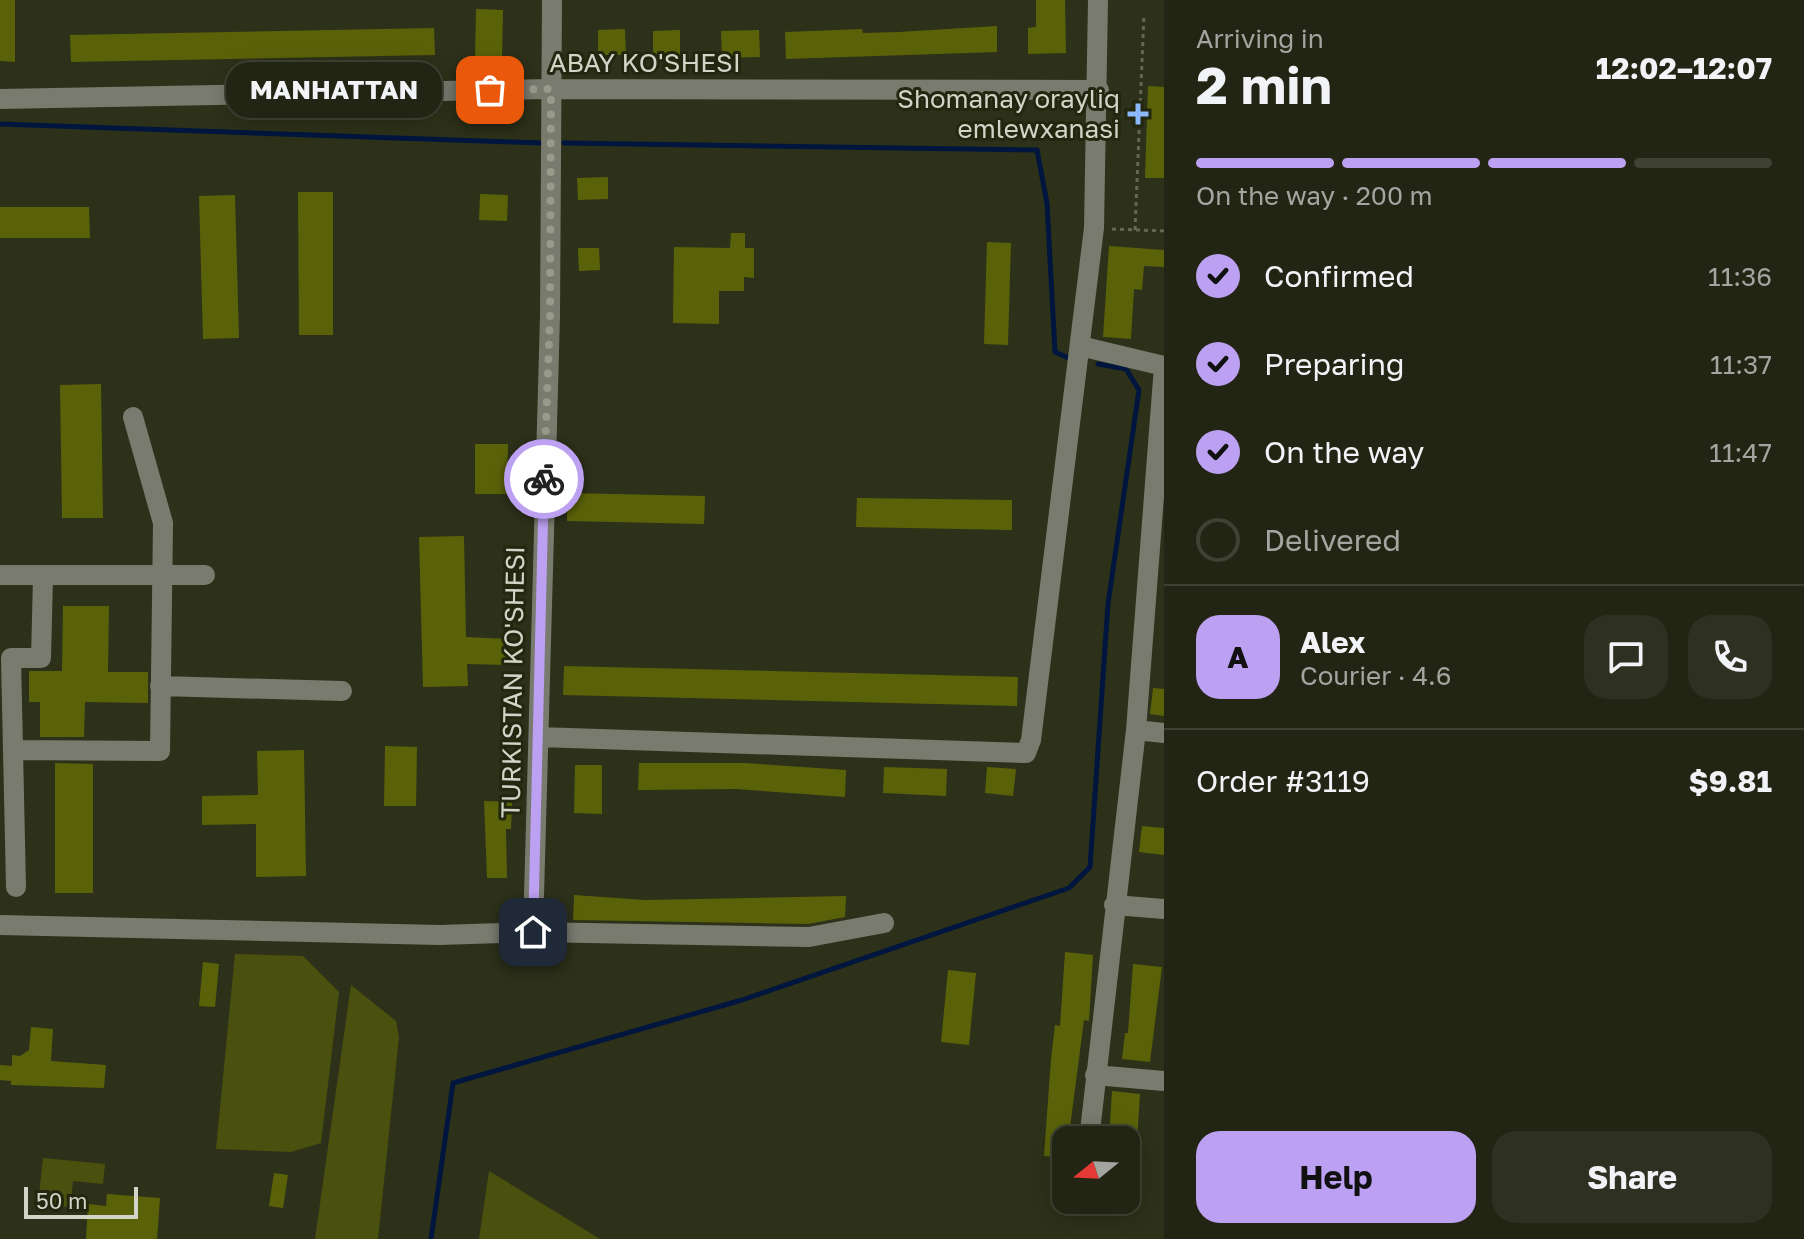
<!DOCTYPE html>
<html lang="en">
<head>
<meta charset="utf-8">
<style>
  body { margin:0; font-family:"Golos Text",sans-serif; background:#2e3121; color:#f1f3f6; height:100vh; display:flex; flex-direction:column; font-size:30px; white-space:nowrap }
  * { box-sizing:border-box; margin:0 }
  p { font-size:26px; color:#a2a5a0 }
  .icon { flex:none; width:44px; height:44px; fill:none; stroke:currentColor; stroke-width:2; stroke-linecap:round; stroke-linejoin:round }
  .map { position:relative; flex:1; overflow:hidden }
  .drawer { display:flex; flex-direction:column; background:#222513; width:640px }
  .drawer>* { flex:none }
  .needle { width:52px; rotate:252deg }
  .fabs { position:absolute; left:1052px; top:1126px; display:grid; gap:16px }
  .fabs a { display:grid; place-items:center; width:88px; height:88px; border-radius:16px; background:#222513; box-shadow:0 4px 20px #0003,0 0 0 2px #3f4233; font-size:40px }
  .scale { position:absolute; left:24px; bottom:20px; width:114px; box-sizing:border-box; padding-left:8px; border:4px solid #d1d4c6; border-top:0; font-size:22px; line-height:28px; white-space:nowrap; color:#d1d4c6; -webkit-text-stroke:6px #23270f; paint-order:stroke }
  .pin { position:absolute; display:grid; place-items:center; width:68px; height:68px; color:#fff; margin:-34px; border-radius:16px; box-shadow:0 4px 12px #0006 }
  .courier { position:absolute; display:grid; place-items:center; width:80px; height:80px; margin:-40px; border:6px solid #bca0f2; border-radius:50%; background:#fff; color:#222; box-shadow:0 2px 10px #0007 }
  .bubble { position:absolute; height:56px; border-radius:24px; background:#222513; box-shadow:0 4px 20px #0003,0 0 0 2px #3f4233; font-size:26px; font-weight:700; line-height:56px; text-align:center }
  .summary em { font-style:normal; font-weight:700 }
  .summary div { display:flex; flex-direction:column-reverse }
  .summary { display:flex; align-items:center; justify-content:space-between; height:136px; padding:0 32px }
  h1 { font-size:52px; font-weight:700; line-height:60px }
  .bar { display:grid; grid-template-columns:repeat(4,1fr); gap:12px 8px; align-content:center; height:96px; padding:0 32px }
  .bar i { height:10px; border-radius:6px; background:#3f4233 }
  .bar .selected { background:#bca0f2 }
  .bar p { grid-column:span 4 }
  .line { display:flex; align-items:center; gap:20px; padding:0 32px; border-top:2px solid #3f4233 }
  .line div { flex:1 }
  .round { display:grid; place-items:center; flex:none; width:84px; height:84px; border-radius:24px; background:#2e3121 }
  ol { padding:0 32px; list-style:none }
  li { display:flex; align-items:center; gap:24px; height:88px }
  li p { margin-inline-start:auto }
  li .icon { padding:8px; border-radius:50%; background:#bca0f2; color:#111; stroke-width:4 }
  li:last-child { color:#a2a5a0 }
  li i { width:44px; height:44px; border:4px solid #3f4233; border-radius:50% }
  .primary-button { display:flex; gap:16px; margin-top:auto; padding:16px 32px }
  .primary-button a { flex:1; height:92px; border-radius:24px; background:#bca0f2; color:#111; font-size:32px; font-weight:700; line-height:92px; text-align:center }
  .primary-button a+a { background:#2e3121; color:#f1f3f6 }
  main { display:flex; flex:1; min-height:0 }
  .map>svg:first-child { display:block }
  .green { fill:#4a510e }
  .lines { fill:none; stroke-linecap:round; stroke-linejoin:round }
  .stream { stroke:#00163e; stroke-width:5 }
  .building { fill:#5a6209 }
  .path { stroke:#656854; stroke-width:3; stroke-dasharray:4 4; stroke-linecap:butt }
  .minor { stroke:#797b6f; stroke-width:20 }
  .done { stroke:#989b89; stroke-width:8; stroke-dasharray:0 14.4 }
  .route { stroke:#bca0f2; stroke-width:10 }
  .poi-dot { fill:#8bb9fc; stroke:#23270f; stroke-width:3 }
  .labels { text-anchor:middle; stroke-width:6; stroke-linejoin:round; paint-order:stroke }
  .street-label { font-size:26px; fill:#d1d4c6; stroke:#23270f }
  .poi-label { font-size:26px; fill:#d1d4c6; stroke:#23270f; text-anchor:end }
</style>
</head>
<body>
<main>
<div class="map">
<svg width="1164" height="1239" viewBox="0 0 1164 1239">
  <rect width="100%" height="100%" fill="#2d3119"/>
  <!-- green -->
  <path class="green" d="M 235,954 L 303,956 L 339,992 L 321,1143 L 291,1152 L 216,1149 Z
    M 351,985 L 396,1021 L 399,1037 L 378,1239 L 315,1239 Z
    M 43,1158 L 105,1164 L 103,1184 L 73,1181 L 70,1207 L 38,1204 Z
    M 489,1171 L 600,1239 L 479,1239 Z"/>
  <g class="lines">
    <!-- stream -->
    <path class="stream" d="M 0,124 L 541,143
      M 564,143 L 1037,150 L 1047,203 L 1055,352 L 1073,360
      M 431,1239 L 453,1083 L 742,1000 L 1069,888 L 1090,867 L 1108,604 L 1139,390 L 1126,369 L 1098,364"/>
  </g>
  <!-- building -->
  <path class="building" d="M 0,0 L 15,0 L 15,62 L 0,61 Z
    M 1036,0 L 1065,0 L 1066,53 L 1028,54 L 1028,28 L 1036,27 Z
    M 476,9 L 503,10 L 502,59 L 475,58 Z
    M 997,26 L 997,52 L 786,59 L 785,32 L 862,29 L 863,33 L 899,32 Z
    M 434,28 L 435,55 L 71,62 L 70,35 Z
    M 625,29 L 626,55 L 598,55 L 598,30 Z
    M 680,30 L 680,55 L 653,56 L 653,31 Z
    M 759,30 L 760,57 L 722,58 L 721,31 Z
    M 1148,86 L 1164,87 L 1164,178 L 1145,178 Z
    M 608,177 L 608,199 L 578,200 L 577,178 Z
    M 298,192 L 333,192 L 333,335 L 299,335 Z
    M 480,194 L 508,195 L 507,221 L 479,220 Z
    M 235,195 L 239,338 L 203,339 L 199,196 Z
    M 0,207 L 89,207 L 90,238 L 0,238 Z
    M 731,233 L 745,233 L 745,248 L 754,248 L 754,278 L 744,277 L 744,291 L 719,291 L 719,324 L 673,323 L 674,247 L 730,248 Z
    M 987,242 L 1011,243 L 1008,345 L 984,344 Z
    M 1109,246 L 1164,250 L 1164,267 L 1144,266 L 1142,290 L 1134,289 L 1131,339 L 1103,337 Z
    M 578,248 L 599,248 L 600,270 L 579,271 Z
    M 101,384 L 103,518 L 62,518 L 60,385 Z
    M 475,444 L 508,444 L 507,494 L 475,494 Z
    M 567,493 L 705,496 L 704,524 L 567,521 Z
    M 857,498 L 1012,500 L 1012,530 L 856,527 Z
    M 464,536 L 466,637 L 509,639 L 508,665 L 467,664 L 468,686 L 423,687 L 419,537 Z
    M 63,606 L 109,606 L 108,672 L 148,672 L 148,703 L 85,702 L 84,737 L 40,737 L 40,702 L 29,702 L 29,671 L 62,671 Z
    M 564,666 L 1018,677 L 1017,706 L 563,695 Z
    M 1153,688 L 1164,689 L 1164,716 L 1150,714 Z
    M 385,746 L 417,747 L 416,806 L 384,806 Z
    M 304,750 L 306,876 L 256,877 L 256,824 L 202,825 L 202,796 L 258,795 L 257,751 Z
    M 55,763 L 93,764 L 93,893 L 55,893 Z
    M 639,763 L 744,763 L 846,770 L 845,797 L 736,789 L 638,790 Z
    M 575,765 L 602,765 L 602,814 L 574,813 Z
    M 884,767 L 947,769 L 946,796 L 883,793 Z
    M 987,767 L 1016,769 L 1013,796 L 985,793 Z
    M 484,801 L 512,802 L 511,829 L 506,829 L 507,878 L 487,878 Z
    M 1142,826 L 1164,828 L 1164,855 L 1139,852 Z
    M 574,895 L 645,900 L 846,896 L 845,917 L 808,924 L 573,920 Z
    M 1065,952 L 1093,955 L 1089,1021 L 1084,1020 L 1066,1158 L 1044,1156 L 1051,1059 L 1055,1025 L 1060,1026 Z
    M 203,962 L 219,964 L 215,1007 L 199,1006 Z
    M 1133,964 L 1162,967 L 1150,1062 L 1122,1059 L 1125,1033 L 1128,1033 Z
    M 948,970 L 976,973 L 969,1045 L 941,1042 Z
    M 31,1027 L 53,1029 L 51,1061 L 106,1065 L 104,1088 L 11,1085 L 11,1081 L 0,1080 L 0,1065 L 12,1066 L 12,1055 L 20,1056 L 29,1050 Z
    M 1112,1091 L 1140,1094 L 1135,1175 L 1126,1174 L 1126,1140 L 1109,1140 Z
    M 274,1173 L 288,1175 L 283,1208 L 269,1206 Z
    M 107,1194 L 160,1198 L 157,1239 L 86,1239 L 88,1204 L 106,1206 Z"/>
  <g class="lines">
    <!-- path -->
    <path class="path" d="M 1112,229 L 1164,231
      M 1135,230 L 1144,14"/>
    <!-- minor -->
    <path class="minor" d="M 0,99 L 551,89 L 1099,90
      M 1080,346 L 1164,366
      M 0,575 L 205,575
      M 160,686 L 342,691
      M 1136,730 L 1164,733
      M 539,737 L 1026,753 L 1031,740 L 1094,228 L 1098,0
      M 13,750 L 160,751 L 163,523 L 133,417
      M 16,887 L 11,658 L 41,658 L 43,577
      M 1114,905 L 1164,909
      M 0,925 L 439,935 L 533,932 L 809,937 L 884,923
      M 533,932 L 550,316 L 552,0
      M 1095,1075 L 1164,1081
      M 1089,1140 L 1136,730 L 1164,366"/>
  </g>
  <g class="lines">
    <!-- done -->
    <path class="done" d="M 490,90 L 551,89 L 550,316 L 544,479"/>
    <!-- route -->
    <path class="route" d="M 533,932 L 544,479"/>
  </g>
  <!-- markers -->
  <path class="poi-dot" d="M1134 102h8v8h8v8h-8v8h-8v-8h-8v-8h8z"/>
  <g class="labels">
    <!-- street labels -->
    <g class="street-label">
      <text x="645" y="72">ABAY KO'SHESI</text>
      <text transform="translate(513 682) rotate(-89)" y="9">TURKISTAN KO'SHESI</text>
    </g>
    <!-- poi labels -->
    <g class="poi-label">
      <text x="1120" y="108">Shomanay orayliq<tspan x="1120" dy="30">emlewxanasi</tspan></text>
    </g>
  </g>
</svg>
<div class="fabs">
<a><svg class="needle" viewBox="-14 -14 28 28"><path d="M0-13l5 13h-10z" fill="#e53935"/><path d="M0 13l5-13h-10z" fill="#a2a5a0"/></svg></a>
</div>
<div class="scale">50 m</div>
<div class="pin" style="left:490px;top:90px;background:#ea580c"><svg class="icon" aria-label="bag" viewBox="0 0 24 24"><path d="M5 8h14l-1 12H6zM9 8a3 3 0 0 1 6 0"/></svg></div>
<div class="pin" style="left:533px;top:932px;background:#1f2937"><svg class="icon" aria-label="home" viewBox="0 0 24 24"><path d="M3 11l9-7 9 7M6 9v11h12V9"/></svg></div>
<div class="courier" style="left:544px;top:479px"><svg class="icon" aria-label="bike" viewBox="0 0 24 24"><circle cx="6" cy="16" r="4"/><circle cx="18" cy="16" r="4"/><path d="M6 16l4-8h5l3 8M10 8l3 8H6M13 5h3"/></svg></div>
<div class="bubble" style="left:226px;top:62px;width:216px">MANHATTAN</div>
</div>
<section class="drawer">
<div class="summary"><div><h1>2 min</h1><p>Arriving in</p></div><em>12:02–12:07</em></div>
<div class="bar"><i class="selected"></i><i class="selected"></i><i class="selected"></i><i></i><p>On the way · 200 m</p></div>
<ol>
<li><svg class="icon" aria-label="check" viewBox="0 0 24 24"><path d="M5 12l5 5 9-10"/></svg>Confirmed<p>11:36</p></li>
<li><svg class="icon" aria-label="check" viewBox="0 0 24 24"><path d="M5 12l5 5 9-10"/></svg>Preparing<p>11:37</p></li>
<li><svg class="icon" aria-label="check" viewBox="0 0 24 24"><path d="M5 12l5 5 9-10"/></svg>On the way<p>11:47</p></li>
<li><i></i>Delivered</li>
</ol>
<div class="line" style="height:144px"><b class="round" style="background:#bca0f2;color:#111">A</b><div><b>Alex</b><p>Courier · 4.6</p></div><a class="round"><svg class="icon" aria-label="chat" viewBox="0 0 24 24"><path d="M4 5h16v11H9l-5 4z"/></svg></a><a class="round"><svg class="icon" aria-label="phone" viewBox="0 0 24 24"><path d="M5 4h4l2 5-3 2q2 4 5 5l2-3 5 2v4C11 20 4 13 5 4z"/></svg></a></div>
<div class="line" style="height:104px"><div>Order #3119</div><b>$9.81</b></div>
<div class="primary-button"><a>Help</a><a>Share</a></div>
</section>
</main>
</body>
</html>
